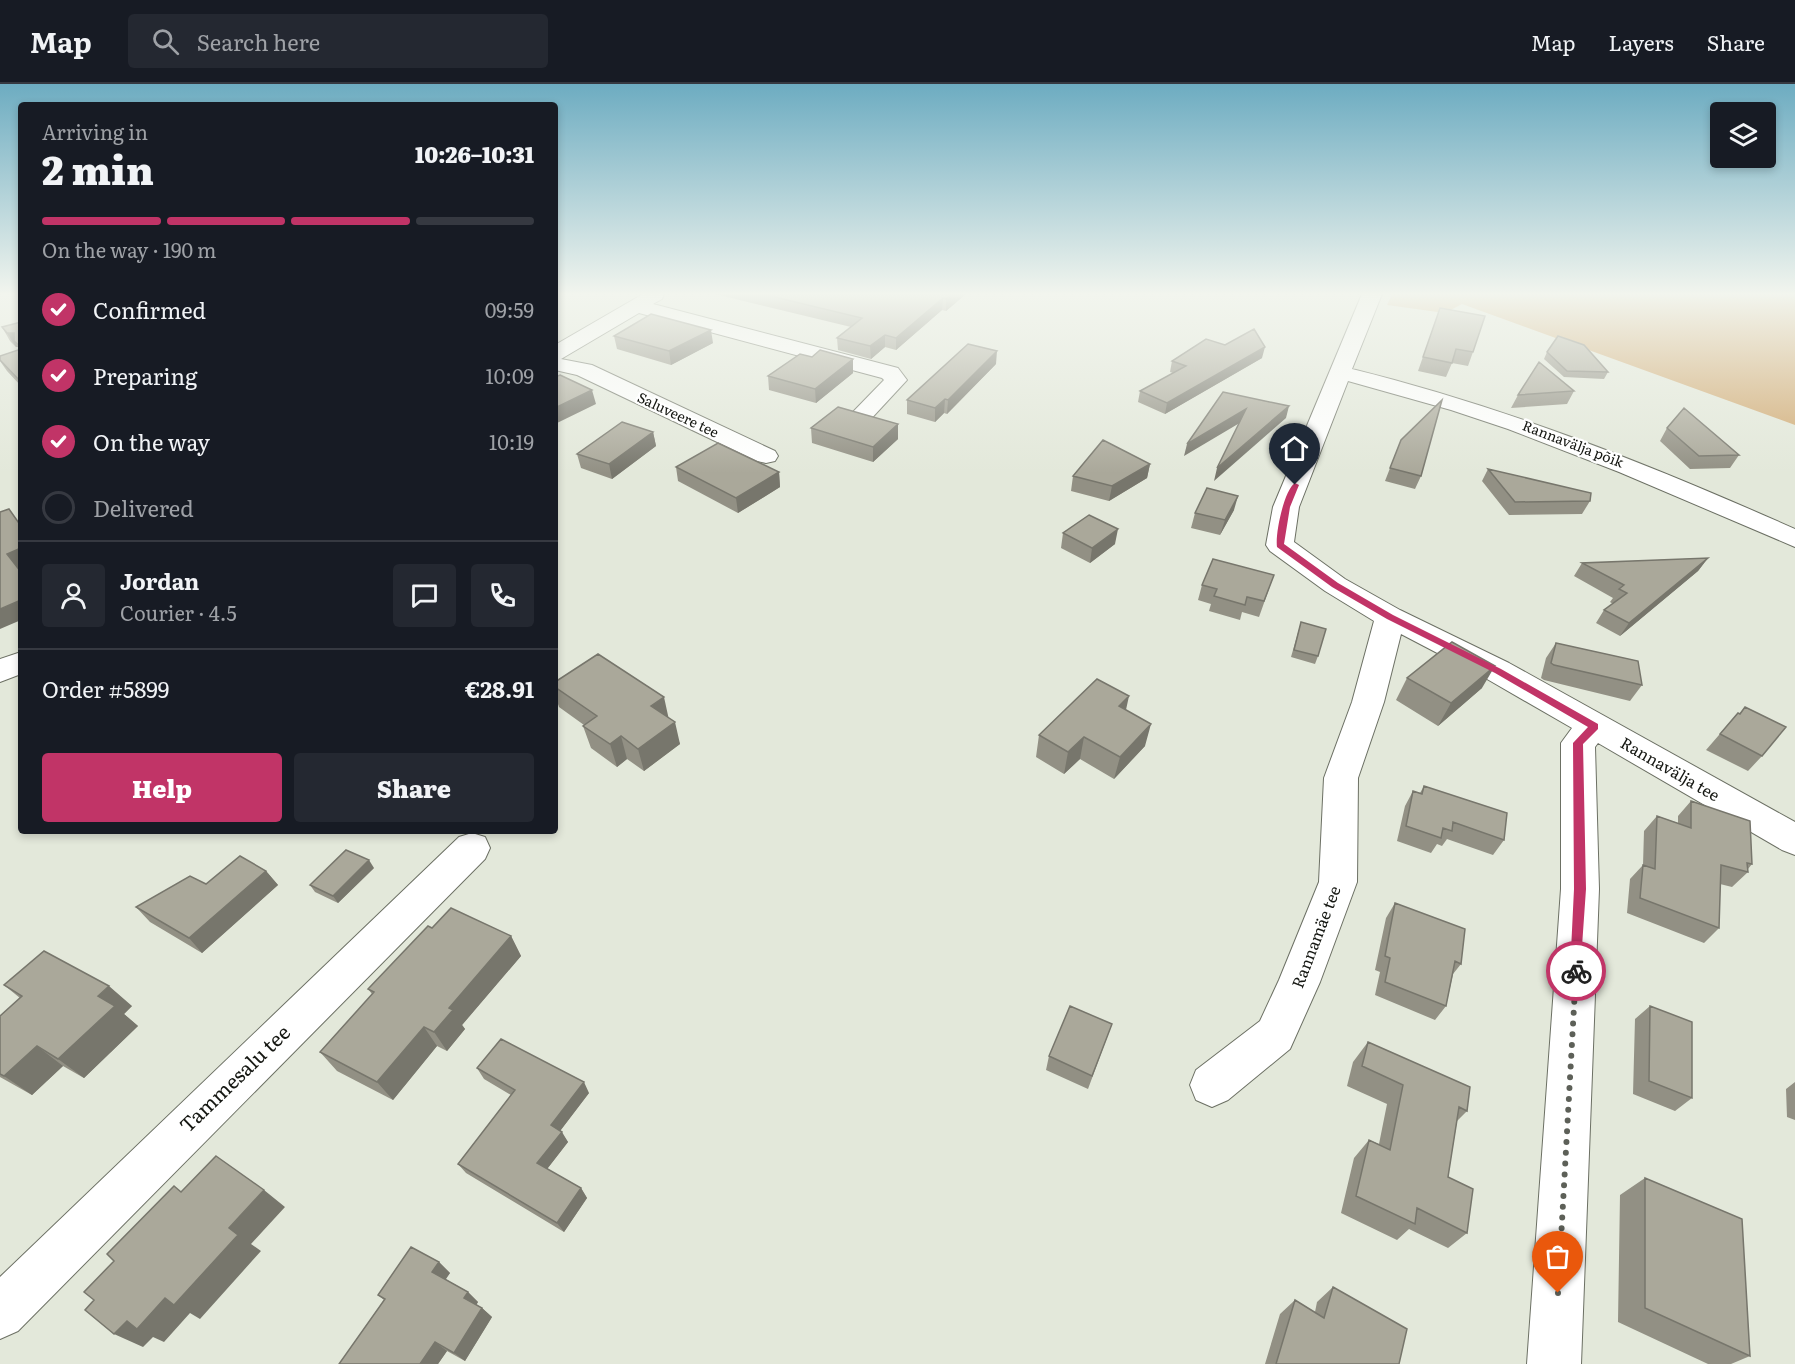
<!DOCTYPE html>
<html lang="en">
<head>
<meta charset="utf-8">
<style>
  body { margin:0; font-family:Literata,serif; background:#242831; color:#f1f3f6; height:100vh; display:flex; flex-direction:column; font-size:22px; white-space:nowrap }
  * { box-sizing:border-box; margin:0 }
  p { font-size:20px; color:#9ea1a6 }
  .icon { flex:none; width:33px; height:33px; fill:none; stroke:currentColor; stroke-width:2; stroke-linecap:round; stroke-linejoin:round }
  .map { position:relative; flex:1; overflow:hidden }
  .drawer { position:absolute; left:18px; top:18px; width:540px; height:732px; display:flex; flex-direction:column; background:#171b24; border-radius:6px; box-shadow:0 3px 9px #0003 }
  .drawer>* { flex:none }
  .tools { position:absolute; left:1710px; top:18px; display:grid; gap:12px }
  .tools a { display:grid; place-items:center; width:66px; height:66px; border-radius:6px; background:#171b24; box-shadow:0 3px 9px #0003; font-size:30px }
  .pin { position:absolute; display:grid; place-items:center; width:51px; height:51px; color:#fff; margin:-62px -26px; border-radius:50% 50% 50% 0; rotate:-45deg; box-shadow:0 0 6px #0007 }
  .pin .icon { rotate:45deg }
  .courier { position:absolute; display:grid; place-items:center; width:60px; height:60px; margin:-30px; border:4px solid #c13467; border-radius:50%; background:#fff; color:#222; box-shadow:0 2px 8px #0007 }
  .summary em { font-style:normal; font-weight:800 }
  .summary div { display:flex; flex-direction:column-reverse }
  .summary { display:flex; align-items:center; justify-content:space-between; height:102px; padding:0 24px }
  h1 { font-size:39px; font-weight:800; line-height:45px }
  .bar { display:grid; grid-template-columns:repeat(4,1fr); gap:9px 6px; align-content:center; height:72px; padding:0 24px }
  .bar i { height:8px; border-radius:4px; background:#363941 }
  .bar .on { background:#c13467 }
  .bar p { grid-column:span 4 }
  .line { display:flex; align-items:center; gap:15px; padding:0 24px; border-top:2px solid #363941 }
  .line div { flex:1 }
  .round { display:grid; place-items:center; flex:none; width:63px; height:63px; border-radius:6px; background:#242831 }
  ol { padding:0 24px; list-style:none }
  li { display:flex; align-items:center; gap:18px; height:66px }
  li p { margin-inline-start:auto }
  li .icon { padding:6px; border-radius:50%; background:#c13467; color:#fff; stroke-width:4 }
  li:last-child { color:#9ea1a6 }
  li i { width:33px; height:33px; border:3px solid #363941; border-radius:50% }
  .action { display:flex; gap:12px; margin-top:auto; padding:12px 24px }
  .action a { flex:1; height:69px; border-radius:6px; background:#c13467; color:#fff; font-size:24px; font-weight:800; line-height:69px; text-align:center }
  .action a+a { background:#242831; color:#f1f3f6 }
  header { display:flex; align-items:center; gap:36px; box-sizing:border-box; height:84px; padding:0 30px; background:#171b24; border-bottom:2px solid #363941 }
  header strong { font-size:28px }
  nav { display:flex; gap:33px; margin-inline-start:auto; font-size:21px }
  .search { width:420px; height:54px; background:#242831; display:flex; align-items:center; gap:15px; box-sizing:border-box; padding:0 21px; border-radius:6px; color:#9ea1a6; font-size:22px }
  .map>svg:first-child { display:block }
  .forest { fill:#d1aa73 }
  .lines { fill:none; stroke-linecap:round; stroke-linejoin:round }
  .street-casing { stroke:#6c7064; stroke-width:2 }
  .street { fill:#fff; fill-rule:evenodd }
  .wall { fill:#929084 }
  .shaded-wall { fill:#77766c }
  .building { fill:#aaa89a; stroke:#77766c; stroke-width:1.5 }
  .route { fill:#c13467 }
  .done { stroke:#5d6058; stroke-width:6; stroke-dasharray:0 10.8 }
  .labels { text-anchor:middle; stroke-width:4.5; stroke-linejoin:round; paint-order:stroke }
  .far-street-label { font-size:14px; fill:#151712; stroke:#fff }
  .street-label { font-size:16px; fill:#151712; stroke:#fff }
  .near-street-label { font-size:20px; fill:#151712; stroke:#fff }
</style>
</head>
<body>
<header>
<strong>Map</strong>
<div class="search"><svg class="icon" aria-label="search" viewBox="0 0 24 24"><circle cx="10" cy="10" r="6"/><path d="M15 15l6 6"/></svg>Search here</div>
<nav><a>Map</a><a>Layers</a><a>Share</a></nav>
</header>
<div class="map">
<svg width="1795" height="1280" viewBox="0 0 1795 1280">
  <rect width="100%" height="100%" fill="#e3e8da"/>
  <!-- forest -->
  <path class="forest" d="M 1392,210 L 1795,210 L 1795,341 L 1462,220 L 1445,229 L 1387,221 Z"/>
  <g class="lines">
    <defs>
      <path id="street" d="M 643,210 L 664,210 L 662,215 L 653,220 L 898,284 L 907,296 L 869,337 L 861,339 L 853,337 L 849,332 L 884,296 L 882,294 L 639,229 L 561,275 L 592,281 L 775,367 L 778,372 L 775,377 L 766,379 L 757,377 L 577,291 L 555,286 L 555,261 Z
        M 1362,210 L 1382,210 L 1352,285 C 1506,323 1651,381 1795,445 L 1795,463 L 1619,388 L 1508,345 L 1451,326 L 1348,297 L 1299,423 L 1294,458 L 1345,495 L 1400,526 L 1509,579 L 1795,738 L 1795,771 L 1782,766 L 1598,659 L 1595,663 L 1599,805 L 1581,1280 L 1527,1280 L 1561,805 L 1561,659 L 1572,644 L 1487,595 L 1401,550 L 1384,618 L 1358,694 L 1357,798 L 1320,898 L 1290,965 L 1228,1016 L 1212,1023 L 1196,1016 L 1190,1001 L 1196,986 L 1260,937 L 1279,896 L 1319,798 L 1324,694 L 1352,618 L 1374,537 L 1325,507 L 1270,467 L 1266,461 L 1273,423 Z
        M 21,568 L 21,590 L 0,598 L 0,575 Z
        M 472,749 L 485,753 L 490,764 L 485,775 L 18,1247 L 0,1255 L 0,1193 L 459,753 Z"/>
    </defs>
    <!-- street casing -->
    <use href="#street" class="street-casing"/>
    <!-- street -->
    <use href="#street" class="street"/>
  </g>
  <!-- wall -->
  <path class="wall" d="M 715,210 L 966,210 L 946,227 L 942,226 L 896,266 L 885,263 L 871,275 L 838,266 L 837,254 L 851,243 Z
    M 1440,224 L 1473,268 L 1468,282 L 1452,279 L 1446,293 L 1418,287 Z
    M 21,238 L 21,302 L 7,287 L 0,277 L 0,272 L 20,266 L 18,263 L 16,263 L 10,257 L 2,243 Z
    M 614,252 L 713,259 L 671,281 L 617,265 Z
    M 1547,268 L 1608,288 L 1604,295 L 1564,293 L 1544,275 Z
    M 812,273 L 853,289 L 816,319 L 769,306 L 768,292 Z
    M 1262,274 L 1165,330 L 1138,318 L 1140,307 L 1173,289 L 1170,288 L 1172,277 Z
    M 996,280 L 947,330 L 944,329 L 935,338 L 907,330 L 907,316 Z
    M 1574,307 L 1567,320 L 1511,324 L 1518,311 Z
    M 811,344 L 898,355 L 873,378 L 812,359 Z
    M 1667,344 L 1739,371 L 1730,384 L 1690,385 L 1660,357 Z
    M 653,348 L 656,362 L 612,395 L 581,384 L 577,370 Z
    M 1401,356 L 1421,392 L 1415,405 L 1385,397 Z
    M 1150,380 L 1147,394 L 1109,417 L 1071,407 L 1073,392 Z
    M 676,383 L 779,388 L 780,403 L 738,429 L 678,397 Z
    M 1488,385 L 1590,417 L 1582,430 L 1509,431 L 1482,397 Z
    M 1234,426 L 1220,451 L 1191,444 L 1195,429 Z
    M 1063,449 L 1115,460 L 1090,479 L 1061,464 Z
    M 1708,474 L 1698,487 L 1620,552 L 1596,539 L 1604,526 L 1613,520 L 1610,518 L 1613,514 L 1574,492 L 1582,479 Z
    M 1274,491 L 1259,533 L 1242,528 L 1240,536 L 1209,527 L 1211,520 L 1198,516 L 1202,501 Z
    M 1301,538 L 1318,572 L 1315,580 L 1291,573 Z
    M 1556,559 L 1642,601 L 1630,617 L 1544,596 L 1541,594 L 1546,574 Z
    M 1407,594 L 1482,604 L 1438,642 L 1396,616 Z
    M 555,598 L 669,634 L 680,660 L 644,687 L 627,675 L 617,683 L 591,664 L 583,642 L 584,641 L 559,623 L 555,611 Z
    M 1745,623 L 1762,672 L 1748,687 L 1706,666 L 1738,629 L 1739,630 Z
    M 1126,626 L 1145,662 L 1114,695 L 1080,675 L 1064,690 L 1036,673 L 1039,651 Z
    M 1424,702 L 1504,756 L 1493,771 L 1447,755 L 1442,762 L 1437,760 L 1431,769 L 1397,757 L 1405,722 L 1413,707 L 1420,709 Z
    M 1691,717 L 1752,780 L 1748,785 L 1748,788 L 1732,803 L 1720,800 L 1719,844 L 1704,859 L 1627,829 L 1630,795 L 1643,781 L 1644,747 L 1657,732 L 1678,739 L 1678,732 Z
    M 374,784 L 338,819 L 315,808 L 310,801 Z
    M 266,787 L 278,801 L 202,869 L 150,838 L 136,823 L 206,800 Z
    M 1395,819 L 1461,880 L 1453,890 L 1446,922 L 1435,936 L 1375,911 L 1380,888 L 1375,886 L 1386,834 Z
    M 432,844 L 511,852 L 521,872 L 462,941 L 465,945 L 447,967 L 437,962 L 393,1016 L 337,987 L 320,968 L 372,910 L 368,905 Z
    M 4,901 L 132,922 L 124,930 L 138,942 L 84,994 L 63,982 L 32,1011 L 0,993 L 0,932 L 20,914 Z
    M 1650,922 L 1692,1014 L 1675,1027 L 1633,1010 L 1635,935 Z
    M 1112,940 L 1088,1005 L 1046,986 L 1049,972 Z
    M 1368,958 L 1467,1027 L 1457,1037 L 1448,1093 L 1467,1149 L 1448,1164 L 1409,1145 L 1397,1156 L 1341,1129 L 1354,1074 L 1369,1056 L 1379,1060 L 1387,1020 L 1347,1002 L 1353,978 Z
    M 477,984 L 589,1009 L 560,1047 L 568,1058 L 547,1085 L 581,1104 L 587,1114 L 564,1148 L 466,1089 L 458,1080 L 511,1011 L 484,995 Z
    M 1795,998 L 1795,1036 L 1787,1033 L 1786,1005 Z
    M 1645,1094 L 1750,1272 L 1731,1280 L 1708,1280 L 1618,1238 L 1620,1111 Z
    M 439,1178 L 450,1189 L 445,1195 L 468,1208 L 478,1218 L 476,1221 L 482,1224 L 492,1233 L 465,1277 L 447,1267 L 438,1280 L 339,1280 L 384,1216 L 378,1211 Z
    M 1333,1203 L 1399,1280 L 1265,1280 L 1280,1230 L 1295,1216 L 1315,1228 L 1317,1218 Z"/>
  <!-- shaded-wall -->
  <path class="shaded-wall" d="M 952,210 L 966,210 L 946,227 L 946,215 Z
    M 943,214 L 942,226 L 896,266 L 896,254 Z
    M 711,246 L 713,259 L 671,281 L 669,267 Z
    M 7,249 L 14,249 L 14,257 L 18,263 L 16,263 Z
    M 885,251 L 885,263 L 871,275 L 870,262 Z
    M 1265,263 L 1262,274 L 1165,330 L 1167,319 Z
    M 997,267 L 996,280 L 947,330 L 948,316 Z
    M 853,275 L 853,289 L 816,319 L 815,305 Z
    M 592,306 L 596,320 L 555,340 L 555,324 Z
    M 945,315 L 944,329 L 935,338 L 935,324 Z
    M 1289,322 L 1286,334 L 1214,397 L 1217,384 Z
    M 1246,325 L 1243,337 L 1184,372 L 1187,360 Z
    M 898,340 L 898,355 L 873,378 L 873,363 Z
    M 653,348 L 656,362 L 612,395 L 609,380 Z
    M 555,352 L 558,362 L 555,364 Z
    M 1150,380 L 1147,394 L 1109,417 L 1112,402 Z
    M 779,388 L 780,403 L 738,429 L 736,414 Z
    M 1238,412 L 1234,426 L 1220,451 L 1225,436 Z
    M 1118,445 L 1115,460 L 1090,479 L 1092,464 Z
    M 21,464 L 21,483 L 18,484 L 7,470 Z
    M 1708,474 L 1698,487 L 1620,552 L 1629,539 Z
    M 21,516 L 21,536 L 0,545 L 0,525 Z
    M 1495,582 L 1482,604 L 1438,642 L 1451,619 Z
    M 1129,612 L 1124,635 L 1119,622 Z
    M 664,613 L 669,636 L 651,622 Z
    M 675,638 L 680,660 L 644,687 L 638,665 Z
    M 1151,640 L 1145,662 L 1114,695 L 1120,673 Z
    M 621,652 L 627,675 L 617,683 L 610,660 Z
    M 1084,653 L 1080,675 L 1064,690 L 1068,668 Z
    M 369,776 L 374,784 L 338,819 L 333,812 Z
    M 266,787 L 278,801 L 202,869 L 189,854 Z
    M 511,852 L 521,872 L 462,941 L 465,945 L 447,967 L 434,948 L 449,924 Z
    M 109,902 L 132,922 L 124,930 L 138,942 L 84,994 L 58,975 L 98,912 Z
    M 424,943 L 437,962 L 393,1016 L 377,998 Z
    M 37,962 L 63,982 L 32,1011 L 4,992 Z
    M 584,998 L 589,1009 L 557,1051 L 551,1041 Z
    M 562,1048 L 568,1058 L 544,1089 L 537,1079 Z
    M 581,1104 L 587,1114 L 564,1148 L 557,1139 Z
    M 264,1106 L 285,1123 L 251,1160 L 261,1167 L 200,1235 L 190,1229 L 164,1258 L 153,1253 L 143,1263 L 114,1250 L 127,1237 L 229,1144 Z
    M 439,1178 L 450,1189 L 444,1198 L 432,1188 Z
    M 468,1208 L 478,1218 L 475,1223 L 464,1214 Z
    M 482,1224 L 492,1233 L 465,1277 L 454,1269 Z
    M 435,1258 L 447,1267 L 438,1280 L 420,1280 Z"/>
  <!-- building -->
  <path class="building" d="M 762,210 L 952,210 L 946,215 L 943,214 L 896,254 L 885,251 L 870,262 L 837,254 L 862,234 Z
    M 1440,224 L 1485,232 L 1473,268 L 1456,265 L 1452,279 L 1423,273 Z
    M 651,230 L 711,246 L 669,267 L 614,252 Z
    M 21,238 L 21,263 L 14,257 L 14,249 L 7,249 L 2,243 Z
    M 1254,245 L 1265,263 L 1167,319 L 1140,307 L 1186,282 L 1172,277 L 1206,255 L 1225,261 Z
    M 1558,252 L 1584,261 L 1608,288 L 1567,287 L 1547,268 Z
    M 968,260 L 997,267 L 948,316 L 945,315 L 935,324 L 907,316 Z
    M 21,265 L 21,298 L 0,276 L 0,272 Z
    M 820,266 L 853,275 L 815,305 L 768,292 L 800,270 L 812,273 Z
    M 1539,278 L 1574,307 L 1518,311 Z
    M 560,291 L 592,306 L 555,324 L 555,293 Z
    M 1223,308 L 1289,322 L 1217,384 L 1246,325 L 1187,360 Z
    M 1442,316 L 1421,392 L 1390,384 L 1401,356 Z
    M 838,323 L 898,340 L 873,363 L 811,344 Z
    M 1684,324 L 1739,371 L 1699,372 L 1667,344 Z
    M 622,338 L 653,348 L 609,380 L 577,370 Z
    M 1103,356 L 1150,380 L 1112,402 L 1073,392 Z
    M 718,359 L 779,388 L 736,414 L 676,383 Z
    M 1488,385 L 1591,409 L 1590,417 L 1515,418 Z
    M 1207,404 L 1238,412 L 1225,436 L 1195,429 Z
    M 9,425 L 21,442 L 21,464 L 7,470 L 21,488 L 21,516 L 0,525 L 0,428 Z
    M 1089,431 L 1118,445 L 1092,464 L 1063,449 Z
    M 1708,474 L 1629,539 L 1604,526 L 1627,509 L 1619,505 L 1624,501 L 1582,479 Z
    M 1213,475 L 1274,491 L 1264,517 L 1247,513 L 1245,521 L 1214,512 L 1217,505 L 1202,501 Z
    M 1301,538 L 1326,545 L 1318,572 L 1294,566 Z
    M 1452,558 L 1495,582 L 1451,619 L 1407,594 Z
    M 1556,559 L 1638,577 L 1642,601 L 1554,581 L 1551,579 Z
    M 598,570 L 664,613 L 651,622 L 675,638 L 638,665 L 621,652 L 610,660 L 583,642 L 597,632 L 555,603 L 555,598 Z
    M 1097,595 L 1129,612 L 1119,622 L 1151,640 L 1120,673 L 1084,653 L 1068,668 L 1039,651 Z
    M 1745,623 L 1786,643 L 1762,672 L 1720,650 L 1738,629 L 1740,630 Z
    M 1424,702 L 1507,729 L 1504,756 L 1453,738 L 1452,747 L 1443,744 L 1441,754 L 1406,742 L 1413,707 L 1422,710 Z
    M 1691,717 L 1750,737 L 1752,780 L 1747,779 L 1748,788 L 1721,781 L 1719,844 L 1640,814 L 1643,781 L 1655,785 L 1657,732 L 1691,744 Z
    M 346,766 L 369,776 L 333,812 L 310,801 Z
    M 240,772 L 266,787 L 189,854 L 136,823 L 190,792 L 206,800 Z
    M 1395,819 L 1465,845 L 1461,880 L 1455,877 L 1446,922 L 1385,898 L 1390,874 L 1385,872 Z
    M 451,824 L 511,852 L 449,924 L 453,926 L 434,948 L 424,943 L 377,998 L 320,968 L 374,908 L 368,905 L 428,842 L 432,844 Z
    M 44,867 L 109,902 L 98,912 L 115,922 L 58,975 L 37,962 L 4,992 L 0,990 L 0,932 L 22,912 L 4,901 Z
    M 1070,922 L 1112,940 L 1092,992 L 1049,972 Z
    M 1650,922 L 1692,938 L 1692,1014 L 1649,997 Z
    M 501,955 L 584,998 L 551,1041 L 562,1048 L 537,1079 L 581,1104 L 557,1139 L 458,1080 L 515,1006 L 477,984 Z
    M 1368,958 L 1470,1003 L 1467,1027 L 1459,1023 L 1448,1093 L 1473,1105 L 1467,1149 L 1417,1124 L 1415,1140 L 1356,1112 L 1369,1056 L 1390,1066 L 1403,1001 L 1362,982 Z
    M 216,1072 L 264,1106 L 229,1144 L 238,1151 L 174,1221 L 165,1214 L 137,1245 L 127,1237 L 114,1250 L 85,1226 L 94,1216 L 84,1208 L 114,1177 L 107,1170 L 174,1102 L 181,1108 Z
    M 1645,1094 L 1742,1135 L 1750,1272 L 1645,1224 Z
    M 411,1163 L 439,1178 L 432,1188 L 468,1208 L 464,1214 L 482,1224 L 454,1269 L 435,1258 L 420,1280 L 339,1280 L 385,1215 L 378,1211 Z
    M 1333,1203 L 1407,1245 L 1399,1280 L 1276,1280 L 1295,1216 L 1324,1234 Z"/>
  <!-- sky -->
  <linearGradient id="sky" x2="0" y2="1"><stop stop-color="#6dacc1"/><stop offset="0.54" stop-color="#f2f5ee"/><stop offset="1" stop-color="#f2f5ee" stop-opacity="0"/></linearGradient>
  <rect width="1795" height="389" fill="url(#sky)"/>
  <!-- route -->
  <path class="route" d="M 1295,399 L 1299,401 L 1290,423 L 1284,460 L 1338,499 L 1393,531 L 1501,585 L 1598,640 L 1598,645 L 1583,660 L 1586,805 L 1580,891 L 1576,893 L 1570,887 L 1574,805 L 1573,659 L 1588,643 L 1495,589 L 1387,535 L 1332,503 L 1277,463 C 1275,450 1284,406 1295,399 Z"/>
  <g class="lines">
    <!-- done -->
    <path class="done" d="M 1558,1209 L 1576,887"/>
  </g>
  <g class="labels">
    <!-- far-street labels -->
    <g class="far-street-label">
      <text transform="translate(678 331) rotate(25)" y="5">Saluveere tee</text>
      <text transform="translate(1573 360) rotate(21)" y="5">Rannavälja põik</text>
    </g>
    <!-- street labels -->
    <g class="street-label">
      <text transform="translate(1670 685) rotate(30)" y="6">Rannavälja tee</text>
      <text transform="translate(1316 853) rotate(-69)" y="6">Rannamäe tee</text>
    </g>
    <!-- near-street labels -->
    <g class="near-street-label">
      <text transform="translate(235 995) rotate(-44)" y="7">Tammesalu tee</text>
    </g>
  </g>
</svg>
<div class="tools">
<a><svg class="icon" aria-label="layers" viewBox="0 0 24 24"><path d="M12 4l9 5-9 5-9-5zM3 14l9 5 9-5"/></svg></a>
</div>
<div class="pin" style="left:1558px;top:1209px;background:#ea580c"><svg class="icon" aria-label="bag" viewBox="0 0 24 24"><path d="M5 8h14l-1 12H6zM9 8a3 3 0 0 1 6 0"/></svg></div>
<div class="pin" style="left:1295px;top:401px;background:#1f2937"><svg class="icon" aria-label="home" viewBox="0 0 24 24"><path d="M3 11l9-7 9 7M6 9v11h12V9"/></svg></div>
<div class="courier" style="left:1576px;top:887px"><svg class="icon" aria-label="bike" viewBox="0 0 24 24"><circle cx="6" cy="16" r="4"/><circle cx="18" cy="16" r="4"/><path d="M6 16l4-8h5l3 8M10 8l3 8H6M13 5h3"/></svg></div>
<section class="drawer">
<div class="summary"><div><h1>2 min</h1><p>Arriving in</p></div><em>10:26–10:31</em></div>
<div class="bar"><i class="on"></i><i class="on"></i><i class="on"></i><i></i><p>On the way · 190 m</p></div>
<ol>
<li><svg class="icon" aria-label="check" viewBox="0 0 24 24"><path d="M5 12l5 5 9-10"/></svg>Confirmed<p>09:59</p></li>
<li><svg class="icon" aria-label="check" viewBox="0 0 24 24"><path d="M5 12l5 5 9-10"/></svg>Preparing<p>10:09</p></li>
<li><svg class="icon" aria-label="check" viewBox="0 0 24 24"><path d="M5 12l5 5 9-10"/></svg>On the way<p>10:19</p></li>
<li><i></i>Delivered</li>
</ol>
<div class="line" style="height:108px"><a class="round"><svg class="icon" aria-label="person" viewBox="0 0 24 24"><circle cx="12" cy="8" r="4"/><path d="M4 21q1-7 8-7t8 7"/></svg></a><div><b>Jordan</b><p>Courier · 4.5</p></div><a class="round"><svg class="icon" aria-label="chat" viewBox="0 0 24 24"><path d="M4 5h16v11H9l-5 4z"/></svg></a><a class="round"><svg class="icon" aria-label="phone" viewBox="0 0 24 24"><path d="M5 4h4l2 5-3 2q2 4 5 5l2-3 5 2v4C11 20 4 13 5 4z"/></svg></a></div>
<div class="line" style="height:78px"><div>Order #5899</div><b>€28.91</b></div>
<div class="action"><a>Help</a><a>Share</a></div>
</section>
</div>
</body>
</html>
